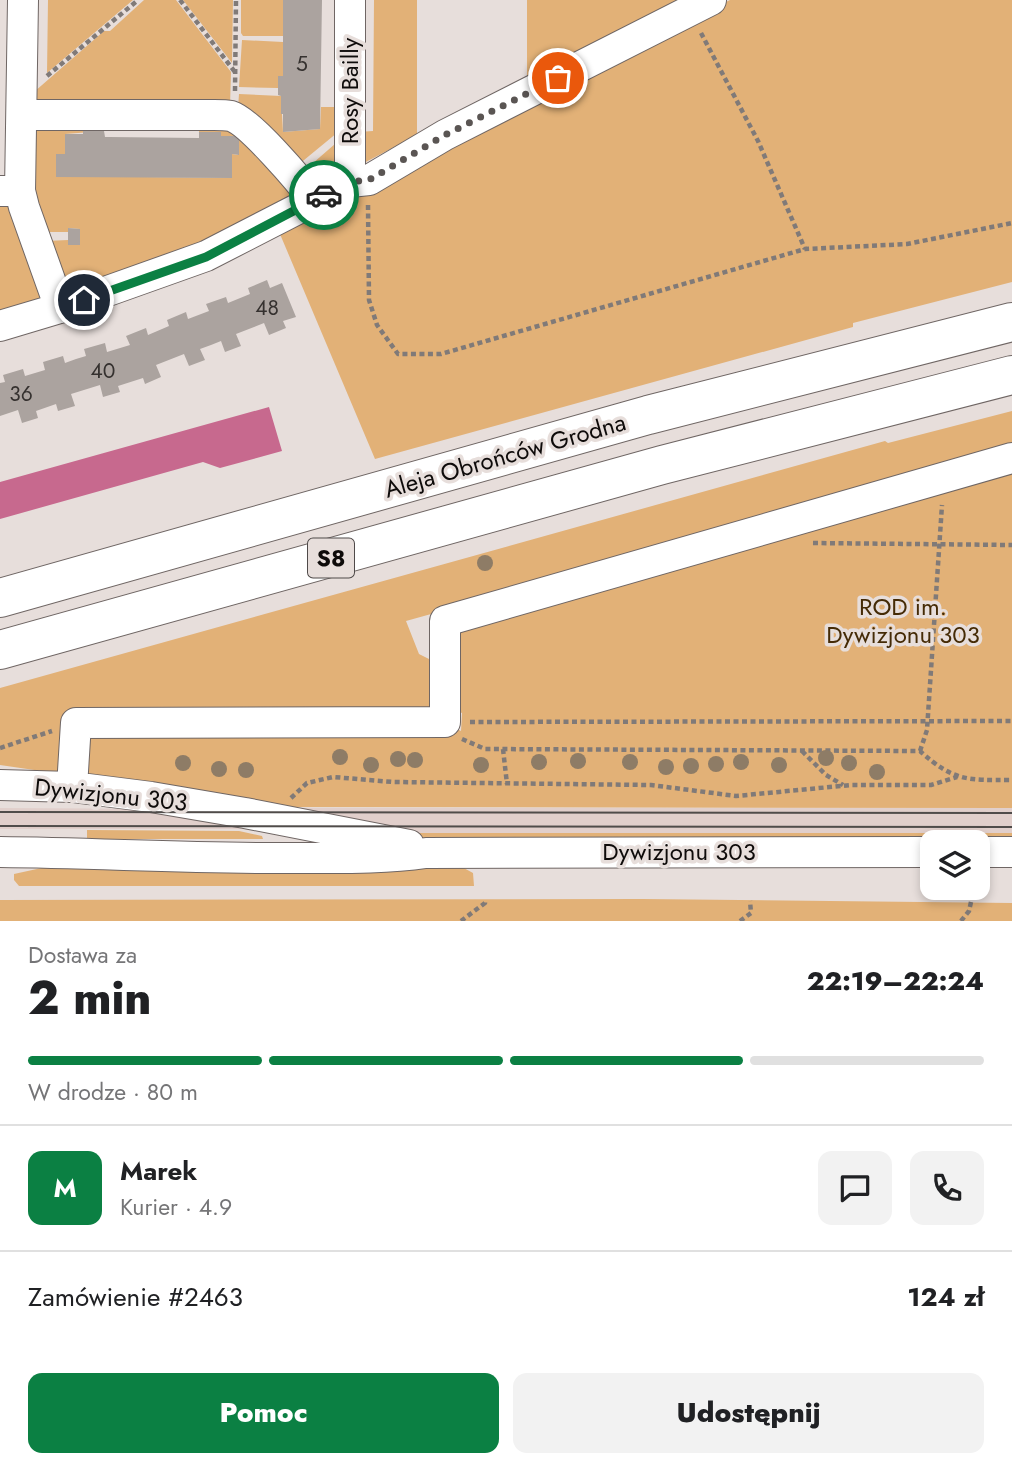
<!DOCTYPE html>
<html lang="pl">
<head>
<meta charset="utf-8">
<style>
  body { margin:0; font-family:Jost,sans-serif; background:#f2f2f2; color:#202124; height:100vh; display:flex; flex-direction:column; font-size:26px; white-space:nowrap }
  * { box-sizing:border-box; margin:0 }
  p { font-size:23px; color:#757577 }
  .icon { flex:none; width:38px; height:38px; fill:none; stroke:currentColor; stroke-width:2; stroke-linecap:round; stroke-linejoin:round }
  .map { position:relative; height:921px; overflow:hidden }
  .drawer { display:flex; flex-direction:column; background:#fff; flex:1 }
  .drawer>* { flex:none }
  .buttons { position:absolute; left:920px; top:830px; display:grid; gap:14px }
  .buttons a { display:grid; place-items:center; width:70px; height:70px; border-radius:14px; background:#fff; box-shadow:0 4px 10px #0003; font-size:35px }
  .pin { position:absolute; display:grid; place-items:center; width:60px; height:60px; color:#fff; margin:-30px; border:4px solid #fff; border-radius:50%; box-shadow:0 2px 7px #0007 }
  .courier { position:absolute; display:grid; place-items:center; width:70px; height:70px; margin:-35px; border:5px solid #0b8043; border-radius:50%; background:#fff; color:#222; box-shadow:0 2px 9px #0007 }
  .summary em { font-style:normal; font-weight:800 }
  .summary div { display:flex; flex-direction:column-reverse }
  .summary { display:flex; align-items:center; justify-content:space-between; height:119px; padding:0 28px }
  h1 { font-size:46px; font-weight:800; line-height:52px }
  .bar { display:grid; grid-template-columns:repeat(4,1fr); gap:10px 7px; align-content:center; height:84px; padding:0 28px }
  .bar i { height:9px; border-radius:5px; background:#e0e0e0 }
  .bar .on { background:#0b8043 }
  .bar p { grid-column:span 4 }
  .line { display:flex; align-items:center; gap:18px; padding:0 28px; border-top:2px solid #e0e0e0 }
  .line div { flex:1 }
  .round { display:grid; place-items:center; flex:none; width:74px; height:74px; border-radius:14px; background:#f2f2f2 }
  .primary-button { display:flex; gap:14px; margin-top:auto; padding:14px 28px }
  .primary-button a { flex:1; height:80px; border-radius:14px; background:#0b8043; color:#fff; font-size:28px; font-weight:800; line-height:80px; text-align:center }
  .primary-button a+a { background:#f2f2f2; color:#202124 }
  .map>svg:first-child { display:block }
  .built { fill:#e1cfcb }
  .green { fill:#e2b177 }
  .water { fill:#c7698e }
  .building { fill:#aba39f }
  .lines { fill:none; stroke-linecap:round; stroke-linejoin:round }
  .minor-casing { stroke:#6f6664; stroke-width:32 }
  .highway-casing { stroke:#6f6664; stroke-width:40 }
  .path { stroke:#807a78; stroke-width:4.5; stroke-dasharray:5 3.5; stroke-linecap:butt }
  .minor { stroke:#fff; stroke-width:30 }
  .highway { stroke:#fff; stroke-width:38 }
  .tram { stroke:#504c4a; stroke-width:2 }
  .tree { fill:#8e7c66 }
  .done { stroke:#5a5553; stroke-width:7; stroke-dasharray:0 12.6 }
  .route { stroke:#0b8043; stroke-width:9 }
  .labels { text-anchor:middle; stroke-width:7; stroke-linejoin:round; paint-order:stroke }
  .number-label { font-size:21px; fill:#35312f }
  .shield { fill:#e7dedb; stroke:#4f4a49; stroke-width:2 }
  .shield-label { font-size:23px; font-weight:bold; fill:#0e0b0a }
  .street-label { font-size:24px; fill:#0e0b0a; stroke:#e7dedb }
  .park-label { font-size:24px; fill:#452b06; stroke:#e7dedb }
</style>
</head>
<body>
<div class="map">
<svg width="1012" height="921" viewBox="0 0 1012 921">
  <rect width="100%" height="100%" fill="#e7dedb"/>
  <!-- built -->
  <path class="built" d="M 0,808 L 190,809 L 281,829 L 0,829 Z
    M 302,808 L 1012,808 L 1012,833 L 377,833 L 301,819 Z"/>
  <!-- green -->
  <path class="green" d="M 48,0 L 133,0 L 47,73 Z
    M 144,0 L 176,0 L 231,72 L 230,106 L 33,102 L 34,92 L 104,31 L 110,31 Z
    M 183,0 L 233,0 L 232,63 Z
    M 241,0 L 283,0 L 283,36 L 243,36 L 241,33 Z
    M 374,0 L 417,0 L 417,135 L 362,164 L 357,132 L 373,131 Z
    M 527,0 L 687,0 L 527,76 Z
    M 730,0 L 1012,0 L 1012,282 L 853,323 L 853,327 L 375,459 L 277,227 Z
    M 242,40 L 283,42 L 283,76 L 278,77 L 278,88 L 239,87 Z
    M 239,94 L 281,96 L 283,132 L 320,129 L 321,107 L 340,107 L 343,128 L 298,165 L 238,108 Z
    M 104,122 L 104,131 L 65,134 L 65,154 L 56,155 L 56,176 L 232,178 L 232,154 L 238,155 L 239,136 L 221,136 L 220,132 L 199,132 L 199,123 L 230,123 L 300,193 L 199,245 L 67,292 L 46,241 L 68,240 L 68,245 L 80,245 L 80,229 L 68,228 L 68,232 L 43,232 L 30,200 L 33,134 L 44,123 Z
    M 343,137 L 342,174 L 321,184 L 305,170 Z
    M 0,198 L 7,202 L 47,298 L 0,316 Z
    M 1012,411 L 1012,452 L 406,621 L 419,654 L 431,660 L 433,709 L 67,716 L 61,771 L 55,773 L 0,765 L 0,688 L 885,441 L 888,443 Z
    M 1012,467 L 1012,808 L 242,807 L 89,777 L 83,770 L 89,733 L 455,728 L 461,731 L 462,713 L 455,710 L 455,631 Z
    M 87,830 L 239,831 L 262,836 L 263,839 L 87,839 Z
    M 377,833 L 1012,833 L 1012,840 L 452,839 L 426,839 Z
    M 46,867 L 462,867 L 473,873 L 474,886 L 19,886 L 14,880 L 14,874 Z
    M 642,899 L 1012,903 L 1012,921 L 0,921 L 0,900 Z"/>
  <!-- water -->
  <path class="water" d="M 269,407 L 282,451 L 220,468 L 203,462 L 0,519 L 0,482 Z"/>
  <!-- building -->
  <path class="building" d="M 283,0 L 322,0 L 320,129 L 283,132 L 283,114 L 281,114 L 281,96 L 278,95 L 278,76 L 283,76 Z
    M 83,131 L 104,131 L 105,137 L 109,137 L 199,138 L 199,132 L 221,132 L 221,136 L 239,136 L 239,155 L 232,154 L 232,178 L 56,177 L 56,154 L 65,154 L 65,134 L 83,134 Z
    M 68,228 L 80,229 L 80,245 L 68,245 Z
    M 267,280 L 270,288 L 282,283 L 296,317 L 283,321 L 286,328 L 269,335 L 264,323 L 236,334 L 241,346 L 225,352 L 221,341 L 211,345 L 200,349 L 205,360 L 189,366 L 184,354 L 156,365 L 161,377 L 145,384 L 143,378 L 118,386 L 120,392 L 103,397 L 100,385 L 71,394 L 75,406 L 58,411 L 56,404 L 36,411 L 38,418 L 22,423 L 18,410 L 0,416 L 0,383 L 5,382 L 3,375 L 23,369 L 25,376 L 45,370 L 43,362 L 63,356 L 65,363 L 76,359 L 86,356 L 84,349 L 105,343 L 107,352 L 130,345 L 126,336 L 146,328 L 148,335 L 169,326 L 167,320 L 186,312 L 188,319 L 209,311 L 206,304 L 226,297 L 228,303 L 250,294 L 248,288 Z"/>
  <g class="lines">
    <defs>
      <path id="minor" d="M 22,115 L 214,115 C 219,115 226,115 231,116 C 250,122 301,182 314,200
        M 350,182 L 350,0
        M 1,191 L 20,191 L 24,207 L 60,308
        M 20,191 L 23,0
        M 0,326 L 60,308 L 206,256 L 350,182 L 369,180 L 445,135 L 711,0
        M 0,785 L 72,787 L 151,797 L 245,813 L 409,845
        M 72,787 L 76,723 L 445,722 L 445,621 L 1012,458
        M 0,852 C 99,853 199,859 298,858 C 341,858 383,859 426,853 L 933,852
        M 978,852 L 1012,852"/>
      <path id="highway" d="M 0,598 L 648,415 L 1012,322
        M 0,650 L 662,465 L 1012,375"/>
    </defs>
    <!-- minor casing -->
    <use href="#minor" class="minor-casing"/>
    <!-- highway casing -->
    <use href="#highway" class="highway-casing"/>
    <!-- path -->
    <path class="path" d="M 180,0 L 235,72
      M 701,33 L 758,141 L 805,249
      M 47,76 L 138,0
      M 235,91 L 236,0
      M 368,205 L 369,300 L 377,325 L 398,354 L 441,354 L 805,249 L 907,244 L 1012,223
      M 813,543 L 1012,545
      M 470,722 L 1012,721
      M 462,739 L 485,749 L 920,751 C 954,782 968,780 1012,780
      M 0,748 L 52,731
      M 503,749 L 507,784
      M 802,751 L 826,775 L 843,785
      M 920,751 L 927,730 L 942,505
      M 291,798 L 307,783 L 333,777 L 393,782 L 651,785 L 736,796 L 851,785 L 931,785 L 957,777
      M 461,921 L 485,903 L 485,899
      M 740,921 L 751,913 L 750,901
      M 961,921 L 969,911 L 971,902"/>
    <!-- minor -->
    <use href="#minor" class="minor"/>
    <!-- highway -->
    <use href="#highway" class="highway"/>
    <!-- tram -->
    <path class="tram" d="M 0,812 L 1012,813
      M 0,826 L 1012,827"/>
  </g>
  <!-- trees -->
  <g class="tree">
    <circle cx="485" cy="563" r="8"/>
    <circle cx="340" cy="757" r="8"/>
    <circle cx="826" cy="758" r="8"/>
    <circle cx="398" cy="759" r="8"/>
    <circle cx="415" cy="760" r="8"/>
    <circle cx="578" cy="761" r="8"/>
    <circle cx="539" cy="762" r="8"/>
    <circle cx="630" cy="762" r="8"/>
    <circle cx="741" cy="762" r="8"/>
    <circle cx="183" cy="763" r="8"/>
    <circle cx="849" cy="763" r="8"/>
    <circle cx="716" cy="764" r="8"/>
    <circle cx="371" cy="765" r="8"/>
    <circle cx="481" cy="765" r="8"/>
    <circle cx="779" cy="765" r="8"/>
    <circle cx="691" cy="766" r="8"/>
    <circle cx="666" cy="767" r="8"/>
    <circle cx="219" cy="769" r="8"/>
    <circle cx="246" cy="770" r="8"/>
    <circle cx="877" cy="772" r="8"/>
  </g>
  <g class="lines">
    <!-- done -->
    <path class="done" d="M 324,195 L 350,182 L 369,180 L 445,135 L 558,78"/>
    <!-- route -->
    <path class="route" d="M 84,300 L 206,257 L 324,195"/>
  </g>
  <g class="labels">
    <!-- number labels -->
    <g class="number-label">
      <text x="302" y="71">5</text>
      <text x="267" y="315">48</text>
      <text x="103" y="378">40</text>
      <text x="21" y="401">36</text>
    </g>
    <!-- shield labels -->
    <rect class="shield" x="308" y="538.5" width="46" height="39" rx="5"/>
    <g class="shield-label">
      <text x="331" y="566">S8</text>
    </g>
    <!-- street labels -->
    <g class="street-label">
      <text transform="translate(350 91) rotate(-90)" y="8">Rosy Bailly</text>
      <text transform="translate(505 456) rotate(-16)" y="8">Aleja Obrońców Grodna</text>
      <text transform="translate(111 795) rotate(6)" y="8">Dywizjonu 303</text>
      <text x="679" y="860">Dywizjonu 303</text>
    </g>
    <!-- park labels -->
    <g class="park-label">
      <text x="903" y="615">ROD im.<tspan x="903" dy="28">Dywizjonu 303</tspan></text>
    </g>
  </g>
</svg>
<div class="buttons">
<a><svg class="icon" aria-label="layers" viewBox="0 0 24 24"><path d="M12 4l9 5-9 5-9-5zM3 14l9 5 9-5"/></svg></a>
</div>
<div class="pin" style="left:558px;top:78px;background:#ea580c"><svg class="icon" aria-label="bag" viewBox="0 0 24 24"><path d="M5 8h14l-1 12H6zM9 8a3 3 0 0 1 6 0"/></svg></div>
<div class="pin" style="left:84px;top:300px;background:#1f2937"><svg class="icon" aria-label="home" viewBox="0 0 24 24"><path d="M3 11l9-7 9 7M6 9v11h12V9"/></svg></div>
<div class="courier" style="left:324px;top:195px"><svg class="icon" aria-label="car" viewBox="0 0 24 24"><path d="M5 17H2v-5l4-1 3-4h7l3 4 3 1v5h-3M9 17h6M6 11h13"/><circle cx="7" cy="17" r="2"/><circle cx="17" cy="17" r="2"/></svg></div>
</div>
<section class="drawer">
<div class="summary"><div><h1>2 min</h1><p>Dostawa za</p></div><em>22:19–22:24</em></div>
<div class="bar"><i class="on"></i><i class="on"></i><i class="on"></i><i></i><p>W drodze · 80 m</p></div>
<div class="line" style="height:126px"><b class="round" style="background:#0b8043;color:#fff">M</b><div><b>Marek</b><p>Kurier · 4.9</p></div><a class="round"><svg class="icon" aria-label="chat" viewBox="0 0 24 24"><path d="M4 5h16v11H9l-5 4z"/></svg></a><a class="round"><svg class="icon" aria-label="phone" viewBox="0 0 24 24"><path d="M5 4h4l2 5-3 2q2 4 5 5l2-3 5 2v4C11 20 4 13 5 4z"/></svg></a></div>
<div class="line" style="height:91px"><div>Zamówienie #2463</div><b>124 zł</b></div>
<div class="primary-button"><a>Pomoc</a><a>Udostępnij</a></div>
</section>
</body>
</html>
